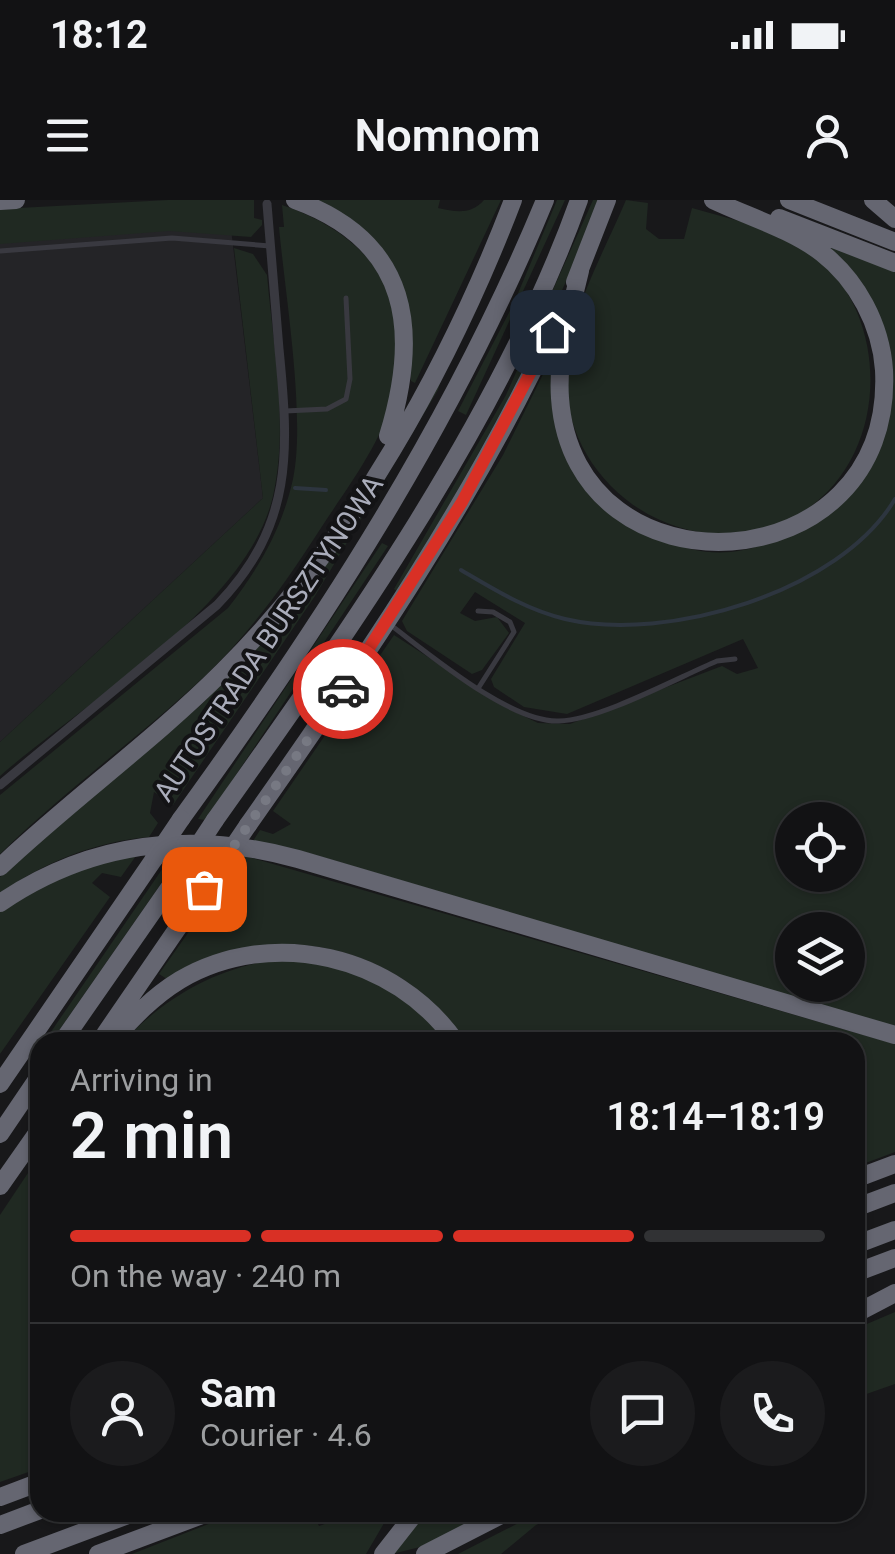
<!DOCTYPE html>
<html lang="en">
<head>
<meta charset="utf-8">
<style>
  body { margin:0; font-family:Roboto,sans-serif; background:#1b1b1d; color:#f1f3f6; height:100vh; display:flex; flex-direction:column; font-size:38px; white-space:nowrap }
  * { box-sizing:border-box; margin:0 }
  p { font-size:32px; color:#9c9ea0 }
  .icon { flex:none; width:55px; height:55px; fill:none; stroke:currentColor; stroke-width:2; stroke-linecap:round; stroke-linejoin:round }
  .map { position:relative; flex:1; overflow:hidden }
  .panel { position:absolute; left:30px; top:832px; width:835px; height:490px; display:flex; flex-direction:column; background:#121214; border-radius:30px; box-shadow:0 2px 8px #0004,0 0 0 2px #313234 }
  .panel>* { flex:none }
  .tools { position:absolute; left:775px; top:602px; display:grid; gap:20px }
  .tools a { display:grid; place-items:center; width:90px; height:90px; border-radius:50%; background:#121214; box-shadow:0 2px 8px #0004,0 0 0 2px #313234; font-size:50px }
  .pin { position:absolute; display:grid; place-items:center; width:85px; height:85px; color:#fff; margin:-42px; border-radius:20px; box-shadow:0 5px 15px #0006 }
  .courier { position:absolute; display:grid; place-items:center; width:100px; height:100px; margin:-50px; border:8px solid #d93025; border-radius:50%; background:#fff; color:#222; box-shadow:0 2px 12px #0007 }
  .summary em { font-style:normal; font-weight:600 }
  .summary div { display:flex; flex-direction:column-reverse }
  .summary { display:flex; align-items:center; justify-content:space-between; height:170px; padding:0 40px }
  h1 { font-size:65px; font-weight:600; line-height:75px }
  .bar { display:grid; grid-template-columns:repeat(4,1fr); gap:15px 10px; align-content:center; height:120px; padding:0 40px }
  .bar i { height:12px; border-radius:8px; background:#313234 }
  .bar .active { background:#d93025 }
  .bar p { grid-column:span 4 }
  .line { display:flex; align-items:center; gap:25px; padding:0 40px; border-top:2px solid #313234 }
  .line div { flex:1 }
  .round { display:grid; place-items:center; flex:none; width:105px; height:105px; border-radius:52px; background:#1b1b1d }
  .status { display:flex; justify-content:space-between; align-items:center; height:70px; padding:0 50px; background:#121214; direction:ltr }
  .status svg { height:28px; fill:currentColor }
  header { display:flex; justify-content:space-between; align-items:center; height:130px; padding:0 40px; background:#121214; font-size:45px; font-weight:600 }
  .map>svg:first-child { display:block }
  .built { fill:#242427 }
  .green { fill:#202922; fill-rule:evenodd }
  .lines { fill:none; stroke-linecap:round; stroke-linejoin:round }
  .stream { stroke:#2d353f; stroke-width:4 }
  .lane { stroke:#393940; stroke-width:5 }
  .street { stroke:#393940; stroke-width:9 }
  .highway { stroke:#656671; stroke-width:18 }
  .highway-bridge { stroke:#656671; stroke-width:18 }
  .done { stroke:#777983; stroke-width:10; stroke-dasharray:0 18 }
  .route { stroke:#d93025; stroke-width:12 }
  .labels { text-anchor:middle; stroke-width:8; stroke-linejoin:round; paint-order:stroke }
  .street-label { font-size:28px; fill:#aaadbb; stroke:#131315 }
</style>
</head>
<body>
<div class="status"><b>18:12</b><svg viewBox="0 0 49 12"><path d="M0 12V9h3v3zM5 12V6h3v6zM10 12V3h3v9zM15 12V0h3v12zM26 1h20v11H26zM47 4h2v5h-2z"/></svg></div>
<header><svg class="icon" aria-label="menu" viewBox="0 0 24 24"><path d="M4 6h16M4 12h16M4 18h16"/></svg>Nomnom<svg class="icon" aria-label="person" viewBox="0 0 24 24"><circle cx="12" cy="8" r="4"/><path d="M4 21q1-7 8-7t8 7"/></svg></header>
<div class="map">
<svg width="895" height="1354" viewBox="0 0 895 1354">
  <rect width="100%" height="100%" fill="#18181a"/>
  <!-- built -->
  <path class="built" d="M 229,12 L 263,298 L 0,542 L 0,35 Z"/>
  <!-- green -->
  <path class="green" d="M 168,0 L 254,0 L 254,18 L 262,20 L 262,25 L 251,37 L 169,31 L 0,44 L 0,9 Z
    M 315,0 L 440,0 L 438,8 C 456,12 471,15 484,0 L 501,0 L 415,183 L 411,181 L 409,121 L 402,92 Z
    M 557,0 L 565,0 L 466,215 L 458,211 L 514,103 Z
    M 593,0 L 601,0 C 546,138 474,265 398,392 L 394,389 L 506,195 Z
    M 626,0 L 648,3 L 646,29 L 659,39 L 684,39 L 692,8 C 735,20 781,30 818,58 C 895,124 888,269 792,318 C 687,371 561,287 566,171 C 569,113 604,52 626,0 Z
    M 282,5 C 365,33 414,92 397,183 C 387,237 348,286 319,331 C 286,382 251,432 207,474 C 140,537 65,590 0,654 L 0,595 L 228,408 C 259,368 282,329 293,279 C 306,217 285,94 279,27 L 284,27 Z
    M 822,38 L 895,72 L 895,827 L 305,652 L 253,641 L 260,630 L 273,634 L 291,624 L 273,611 L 394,435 L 507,508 L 538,523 L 570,524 L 722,466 L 737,474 L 758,468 L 743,439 L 567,514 L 524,507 L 494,487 L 491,479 L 525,423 L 475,392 L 460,413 L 475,421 L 497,417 L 509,433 L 482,470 L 472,474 L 407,431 L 402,421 L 503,255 L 554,152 L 585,282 C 611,300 638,326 666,340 C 776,393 895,266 888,151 C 881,124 839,62 822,38 ZM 792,620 L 848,620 L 848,675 L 792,675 ZM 792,730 L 848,730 L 848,785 L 792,785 Z
    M 234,48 L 253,54 L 267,75 C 273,146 289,225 273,296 C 248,406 83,503 0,576 L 0,542 L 263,298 Z
    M 445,168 L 438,190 L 315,396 L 173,605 L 154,592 L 150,613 L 158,623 L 149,637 C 94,642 45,662 0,693 L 0,677 L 24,652 L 202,504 L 298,400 Z
    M 382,343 L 388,346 L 206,620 L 198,619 Z
    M 138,653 L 121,677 L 102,673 L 92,683 L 110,697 L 0,854 L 0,710 L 53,678 Z
    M 242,655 L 895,844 L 895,952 L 855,967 L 855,842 L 465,842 C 420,768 322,729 238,750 C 214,756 190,770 167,779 L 159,774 L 224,682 L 242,695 L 247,674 L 237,664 Z
    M 167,662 L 176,662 L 51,842 L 44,842 Z
    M 272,760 C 344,759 404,784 447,842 L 122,842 C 166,798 210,771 272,760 Z
    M 40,955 L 40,1268 L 0,1282 L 0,1015 Z
    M 895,1112 L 895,1184 L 855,1198 L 855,1129 Z
    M 239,1312 L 327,1313 L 315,1318 L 319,1326 L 357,1313 L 390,1313 L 366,1354 L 132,1354 Z
    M 427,1313 L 493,1313 L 424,1346 L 392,1354 Z
    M 538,1313 L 564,1313 L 536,1325 L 501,1354 L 458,1354 Z"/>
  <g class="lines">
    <!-- stream -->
    <path class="stream" d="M 295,288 L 326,290
      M 461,370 C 495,390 527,410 565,419 C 667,443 840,392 895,299"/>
    <!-- lane -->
    <path class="lane" d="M 0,51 L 172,38 L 270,46
      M 285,211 L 327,209 L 346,199 L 350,179 L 346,98
      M 478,411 L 493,412 L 510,422 L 514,432 L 479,487
      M 388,423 C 428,453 510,523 559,521 C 600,520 677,478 717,461 L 735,459
      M 321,1321 L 337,1312"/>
    <!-- street -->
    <path class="street" d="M 0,585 L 217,405 C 294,325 289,251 279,149 C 275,100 271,52 267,4"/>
    <!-- highway -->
    <path class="highway" d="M 295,0 C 411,42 420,132 388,236
      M 789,0 L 895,42
      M 873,0 L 895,19
      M 0,1 L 16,0
      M 779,18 L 895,63
      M 580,71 C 570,113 557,155 560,198 C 574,402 895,386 884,170 C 881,125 857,80 822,53 C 790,29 749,17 713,0
      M 575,82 L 607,0
      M 181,619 C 322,425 453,223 545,0
      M 215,620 C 348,433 502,216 579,0
      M 248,625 C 365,459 480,291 564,105
      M 0,667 C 72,599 153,541 223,471 C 350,346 450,165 513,0
      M 0,703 C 91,641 193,630 298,659 L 895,835
      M 105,834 L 225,659
      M 62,842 L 190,658
      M 111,842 C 132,819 152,797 180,780 C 272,726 395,755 456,842
      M 0,884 L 154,659
      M 0,934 L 40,875
      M 855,979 L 895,964
      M 0,986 L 40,929
      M 855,1008 L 895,993
      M 855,1045 L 895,1030
      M 855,1073 L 895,1058
      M 855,1114 L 895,1093
      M 0,1297 L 40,1282
      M 0,1325 L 40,1310
      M 24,1354 L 136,1312
      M 98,1354 L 210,1312
      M 383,1354 L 416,1312
      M 425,1354 L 507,1312"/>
    <!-- highway-bridge -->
    <path class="highway-bridge" d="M 190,658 L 215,620
      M 154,659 L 181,619
      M 225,659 L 248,625"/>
  </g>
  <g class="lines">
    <!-- done -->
    <path class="done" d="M 204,689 L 343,489"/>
    <!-- route -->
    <path class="route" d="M 343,489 L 462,302 L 552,132"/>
  </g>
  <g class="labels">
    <!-- street labels -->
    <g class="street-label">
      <text transform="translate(268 438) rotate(-56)" y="10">AUTOSTRADA BURSZTYNOWA</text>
    </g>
  </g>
</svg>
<div class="tools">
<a><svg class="icon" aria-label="locate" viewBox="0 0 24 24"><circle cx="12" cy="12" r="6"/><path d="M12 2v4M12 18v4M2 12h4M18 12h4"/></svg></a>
<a><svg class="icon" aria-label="layers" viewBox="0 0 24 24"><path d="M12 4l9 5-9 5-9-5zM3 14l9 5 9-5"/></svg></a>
</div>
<div class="pin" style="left:204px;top:689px;background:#ea580c"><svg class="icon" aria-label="bag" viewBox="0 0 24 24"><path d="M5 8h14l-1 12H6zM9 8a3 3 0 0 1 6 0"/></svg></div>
<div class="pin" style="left:552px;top:132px;background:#1f2937"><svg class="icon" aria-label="home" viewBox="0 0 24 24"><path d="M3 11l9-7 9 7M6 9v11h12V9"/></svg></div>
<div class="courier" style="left:343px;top:489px"><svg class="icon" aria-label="car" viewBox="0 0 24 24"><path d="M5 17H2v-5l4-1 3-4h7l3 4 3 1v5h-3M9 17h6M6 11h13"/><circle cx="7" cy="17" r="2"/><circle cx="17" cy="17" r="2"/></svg></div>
<section class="panel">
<div class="summary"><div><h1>2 min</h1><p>Arriving in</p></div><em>18:14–18:19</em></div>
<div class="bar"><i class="active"></i><i class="active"></i><i class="active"></i><i></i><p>On the way · 240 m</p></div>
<div class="line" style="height:180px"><a class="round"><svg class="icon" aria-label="person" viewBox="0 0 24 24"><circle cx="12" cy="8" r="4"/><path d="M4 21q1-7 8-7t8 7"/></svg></a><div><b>Sam</b><p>Courier · 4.6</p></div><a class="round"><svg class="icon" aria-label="chat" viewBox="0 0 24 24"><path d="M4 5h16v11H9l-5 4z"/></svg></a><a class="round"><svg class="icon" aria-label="phone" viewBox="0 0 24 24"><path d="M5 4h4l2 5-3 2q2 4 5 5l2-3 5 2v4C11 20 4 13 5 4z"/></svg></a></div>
</section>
</div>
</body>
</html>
